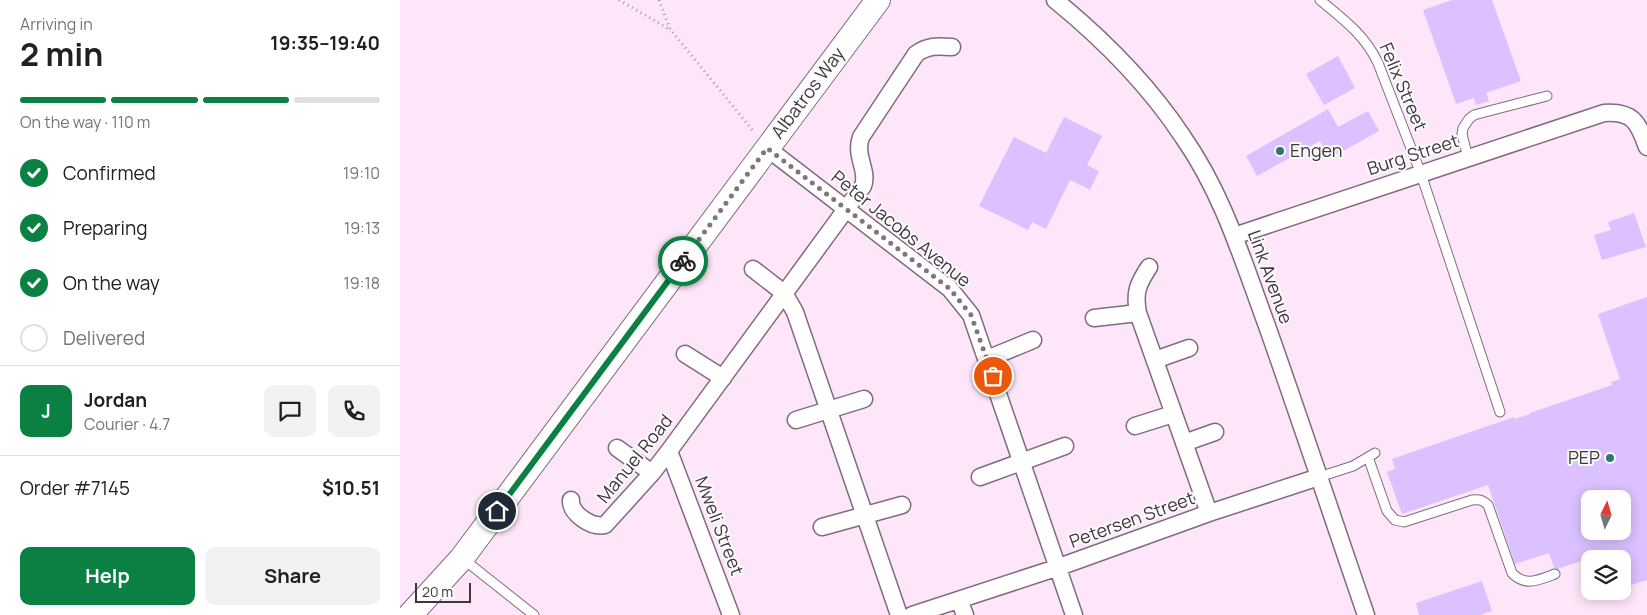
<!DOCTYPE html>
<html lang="en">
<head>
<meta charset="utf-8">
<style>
  body { margin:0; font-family:Manrope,sans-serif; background:#f2f2f2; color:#202124; height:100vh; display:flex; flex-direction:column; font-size:19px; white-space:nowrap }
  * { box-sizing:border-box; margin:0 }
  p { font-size:16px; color:#757577 }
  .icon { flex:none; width:28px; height:28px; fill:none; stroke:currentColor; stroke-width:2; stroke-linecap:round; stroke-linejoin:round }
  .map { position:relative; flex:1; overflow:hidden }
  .details { display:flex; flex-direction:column; background:#fff; width:400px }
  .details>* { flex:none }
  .needle { width:32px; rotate:5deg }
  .controls { position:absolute; left:1181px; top:490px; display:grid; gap:10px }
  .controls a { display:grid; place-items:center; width:50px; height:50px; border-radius:10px; background:#fff; box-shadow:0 2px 12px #0003; font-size:25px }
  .scale { position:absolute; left:15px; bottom:12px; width:56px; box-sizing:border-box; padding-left:5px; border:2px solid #40353e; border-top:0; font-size:14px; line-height:18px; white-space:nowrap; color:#40353e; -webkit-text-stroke:4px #fbfbfb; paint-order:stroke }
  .pin { position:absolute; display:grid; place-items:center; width:42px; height:42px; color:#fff; margin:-21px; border:2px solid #fff; border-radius:50%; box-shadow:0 1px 5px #0007 }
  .courier { position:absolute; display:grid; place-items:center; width:50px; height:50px; margin:-25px; border:4px solid #0b8043; border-radius:50%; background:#fff; color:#222; box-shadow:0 1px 6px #0007 }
  .head em { font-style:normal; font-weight:700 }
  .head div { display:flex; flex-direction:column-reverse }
  .head { display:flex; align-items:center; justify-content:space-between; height:85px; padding:0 20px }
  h1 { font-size:32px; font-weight:700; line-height:38px }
  .bar { display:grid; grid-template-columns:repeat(4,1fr); gap:8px 5px; align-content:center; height:60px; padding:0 20px }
  .bar i { height:6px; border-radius:4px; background:#e0e0e0 }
  .bar .active { background:#0b8043 }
  .bar p { grid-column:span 4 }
  .line { display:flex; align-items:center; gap:12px; padding:0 20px; border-top:1px solid #e0e0e0 }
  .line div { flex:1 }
  .round { display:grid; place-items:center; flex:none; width:52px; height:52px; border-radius:10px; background:#f2f2f2 }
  ol { padding:0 20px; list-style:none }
  li { display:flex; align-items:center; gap:15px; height:55px }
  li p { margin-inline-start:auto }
  li .icon { padding:5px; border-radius:50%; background:#0b8043; color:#fff; stroke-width:4 }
  li:last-child { color:#757577 }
  li i { width:28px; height:28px; border:2px solid #e0e0e0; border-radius:50% }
  .primary-button { display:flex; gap:10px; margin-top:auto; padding:10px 20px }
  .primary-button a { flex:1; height:58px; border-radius:10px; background:#0b8043; color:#fff; font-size:20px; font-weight:700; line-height:58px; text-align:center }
  .primary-button a+a { background:#f2f2f2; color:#202124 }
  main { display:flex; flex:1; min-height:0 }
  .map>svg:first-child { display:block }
  .building { fill:#dbc1ff; fill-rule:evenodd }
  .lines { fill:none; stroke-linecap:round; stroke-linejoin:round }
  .lane-casing { stroke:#836a7e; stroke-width:11 }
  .street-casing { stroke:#836a7e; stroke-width:19 }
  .secondary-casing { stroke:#836a7e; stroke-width:26 }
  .path { stroke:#a896a5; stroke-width:3; stroke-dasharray:1 4; stroke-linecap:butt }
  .lane { stroke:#fff; stroke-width:9 }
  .street { stroke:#fff; stroke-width:16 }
  .secondary { stroke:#fff; stroke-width:24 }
  .done { stroke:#82737f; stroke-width:5; stroke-dasharray:0 9 }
  .route { stroke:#0b8043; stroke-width:6 }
  .poi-dot { fill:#2d7672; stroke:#fbfbfb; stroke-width:2 }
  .labels { text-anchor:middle; stroke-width:4; stroke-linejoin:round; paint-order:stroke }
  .street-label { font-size:18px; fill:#40353e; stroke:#fbfbfb }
  .poi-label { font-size:18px; fill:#40353e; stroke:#fbfbfb; text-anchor:start }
</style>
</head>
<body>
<main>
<section class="details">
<div class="head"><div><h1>2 min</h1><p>Arriving in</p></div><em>19:35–19:40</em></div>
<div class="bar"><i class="active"></i><i class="active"></i><i class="active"></i><i></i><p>On the way · 110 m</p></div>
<ol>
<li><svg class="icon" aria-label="check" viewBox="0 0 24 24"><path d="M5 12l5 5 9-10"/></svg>Confirmed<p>19:10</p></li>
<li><svg class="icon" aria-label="check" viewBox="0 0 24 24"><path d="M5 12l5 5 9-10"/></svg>Preparing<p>19:13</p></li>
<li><svg class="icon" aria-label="check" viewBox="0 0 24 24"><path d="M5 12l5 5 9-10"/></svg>On the way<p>19:18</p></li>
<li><i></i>Delivered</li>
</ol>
<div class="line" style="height:90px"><b class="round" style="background:#0b8043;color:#fff">J</b><div><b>Jordan</b><p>Courier · 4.7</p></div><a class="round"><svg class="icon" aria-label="chat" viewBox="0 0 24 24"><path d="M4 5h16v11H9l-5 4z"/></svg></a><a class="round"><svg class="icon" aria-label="phone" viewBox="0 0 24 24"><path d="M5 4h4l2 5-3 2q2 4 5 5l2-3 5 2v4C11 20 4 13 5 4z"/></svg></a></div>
<div class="line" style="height:65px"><div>Order #7145</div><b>$10.51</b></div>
<div class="primary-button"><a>Help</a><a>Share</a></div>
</section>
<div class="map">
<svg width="1247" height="615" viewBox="0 0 1247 615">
  <rect width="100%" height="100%" fill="#fde6f9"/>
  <!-- building -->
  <path class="building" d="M 1052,0 L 1092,0 L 1121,81 L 1086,93 L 1089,101 L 1076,105 L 1074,98 L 1056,104 L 1023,10 Z
    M 938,56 L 955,88 L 924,105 L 906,74 Z
    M 928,109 L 938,127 L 968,111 L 979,131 L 929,159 L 920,141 L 857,176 L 846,156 Z
    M 664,117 L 702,136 L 687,165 L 699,171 L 690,190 L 670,180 L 646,229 L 632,222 L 628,230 L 579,206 L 614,137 L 646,153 Z
    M 1234,213 L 1246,247 L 1202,260 L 1194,235 L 1211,230 L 1208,222 Z
    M 1247,297 L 1247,580 L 1225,587 L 1222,580 L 1222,559 L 1190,559 L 1190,573 L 1186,574 L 1181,561 L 1155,570 L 1149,553 L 1115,564 L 1088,485 L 1002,514 L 987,472 L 995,469 L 992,459 L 1114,417 L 1115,419 L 1130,414 L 1130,413 L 1212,385 L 1211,382 L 1220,379 L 1198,314 ZM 1190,499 L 1222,499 L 1222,531 L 1190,531 Z
    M 1082,581 L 1092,611 L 1080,615 L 1019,615 L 1016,603 Z"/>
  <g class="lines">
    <defs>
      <path id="lane" d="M 920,0 C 943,19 965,35 978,63 L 1021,174 L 1100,412
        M 1068,158 L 1062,134 L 1063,128 L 1069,119 L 1074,115 L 1089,111 L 1147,96
        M 968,457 L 987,511 L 995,520 L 1004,522 L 1072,500 C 1079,499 1083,500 1088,505 L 1112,573 C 1125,587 1139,580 1155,574
        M 919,477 L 953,466 L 975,453
        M 62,558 L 134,615"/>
      <path id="street" d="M 655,0 C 704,40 748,84 783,137 C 823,194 843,261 867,326 C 901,422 933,519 966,615
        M 367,148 L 550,289 L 571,315 L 674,615
        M 834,236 L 1204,113 C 1233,111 1238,122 1247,147
        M 749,267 C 738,284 734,292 738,313 L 809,513
        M 353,269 L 384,293 L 395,312 L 499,615
        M 694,318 L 738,313
        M 285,354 L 323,378
        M 587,359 L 633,340
        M 755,360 L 789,348
        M 396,420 L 464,399
        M 735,426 L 773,414
        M 784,443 L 815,432
        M 217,448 L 252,473
        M 269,451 L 331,615
        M 580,477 L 665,446
        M 171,500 C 170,514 192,528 205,525 L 252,473 L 269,451 L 463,186 C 469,171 454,156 461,137 L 516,54 C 528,45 538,46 552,47
        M 422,527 L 502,505
        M 559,600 L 565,615
        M 512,615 L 659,567 L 809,513 L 919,477"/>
      <path id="secondary" d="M 10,615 L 62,558 L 478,0"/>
    </defs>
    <!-- lane casing -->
    <use href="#lane" class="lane-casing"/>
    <!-- street casing -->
    <use href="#street" class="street-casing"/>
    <!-- secondary casing -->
    <use href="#secondary" class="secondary-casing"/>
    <!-- path -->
    <path class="path" d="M 219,0 L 269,29
      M 259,0 L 270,29 L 354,132"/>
    <!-- lane -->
    <use href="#lane" class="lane"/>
    <!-- street -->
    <use href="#street" class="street"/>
    <!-- secondary -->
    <use href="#secondary" class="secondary"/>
  </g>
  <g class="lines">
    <!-- done -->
    <path class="done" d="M 283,261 L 367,148 L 550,289 L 571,315 L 593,376"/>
    <!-- route -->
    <path class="route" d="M 97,511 L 283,261"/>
  </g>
  <!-- markers -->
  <g class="poi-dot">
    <circle cx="880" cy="151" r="5"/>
    <circle cx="1210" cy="458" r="5"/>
  </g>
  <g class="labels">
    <!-- street labels -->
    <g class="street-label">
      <text transform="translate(1003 87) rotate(67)" y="6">Felix Street</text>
      <text transform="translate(408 93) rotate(-53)" y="6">Albatros Way</text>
      <text transform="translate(1013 155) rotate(-18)" y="6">Burg Street</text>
      <text transform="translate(501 229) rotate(39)" y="6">Peter Jacobs Avenue</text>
      <text transform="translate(870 277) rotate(70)" y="6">Link Avenue</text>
      <text transform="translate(235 459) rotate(-51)" y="6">Manuel Road</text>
      <text transform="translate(732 520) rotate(-20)" y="6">Petersen Street</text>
      <text transform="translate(319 526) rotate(69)" y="6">Mweli Street</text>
    </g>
    <!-- poi labels -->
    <g class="poi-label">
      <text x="890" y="157">Engen</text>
      <text x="1200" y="464" text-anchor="end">PEP</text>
    </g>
  </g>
</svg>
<div class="controls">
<a><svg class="needle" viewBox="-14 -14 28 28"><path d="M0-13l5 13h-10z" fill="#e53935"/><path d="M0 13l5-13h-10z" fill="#757577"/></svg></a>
<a><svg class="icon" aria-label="layers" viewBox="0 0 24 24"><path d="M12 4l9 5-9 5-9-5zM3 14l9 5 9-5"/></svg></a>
</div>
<div class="scale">20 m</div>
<div class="pin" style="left:593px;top:376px;background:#ea580c"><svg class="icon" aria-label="bag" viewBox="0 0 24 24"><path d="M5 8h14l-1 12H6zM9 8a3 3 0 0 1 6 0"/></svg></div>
<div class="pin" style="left:97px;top:511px;background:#1f2937"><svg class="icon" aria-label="home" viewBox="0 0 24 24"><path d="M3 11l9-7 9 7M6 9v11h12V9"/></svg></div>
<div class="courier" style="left:283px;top:261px"><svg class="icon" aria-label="bike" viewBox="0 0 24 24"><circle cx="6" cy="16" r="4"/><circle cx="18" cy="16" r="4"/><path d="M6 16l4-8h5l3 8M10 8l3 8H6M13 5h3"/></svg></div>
</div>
</main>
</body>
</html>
